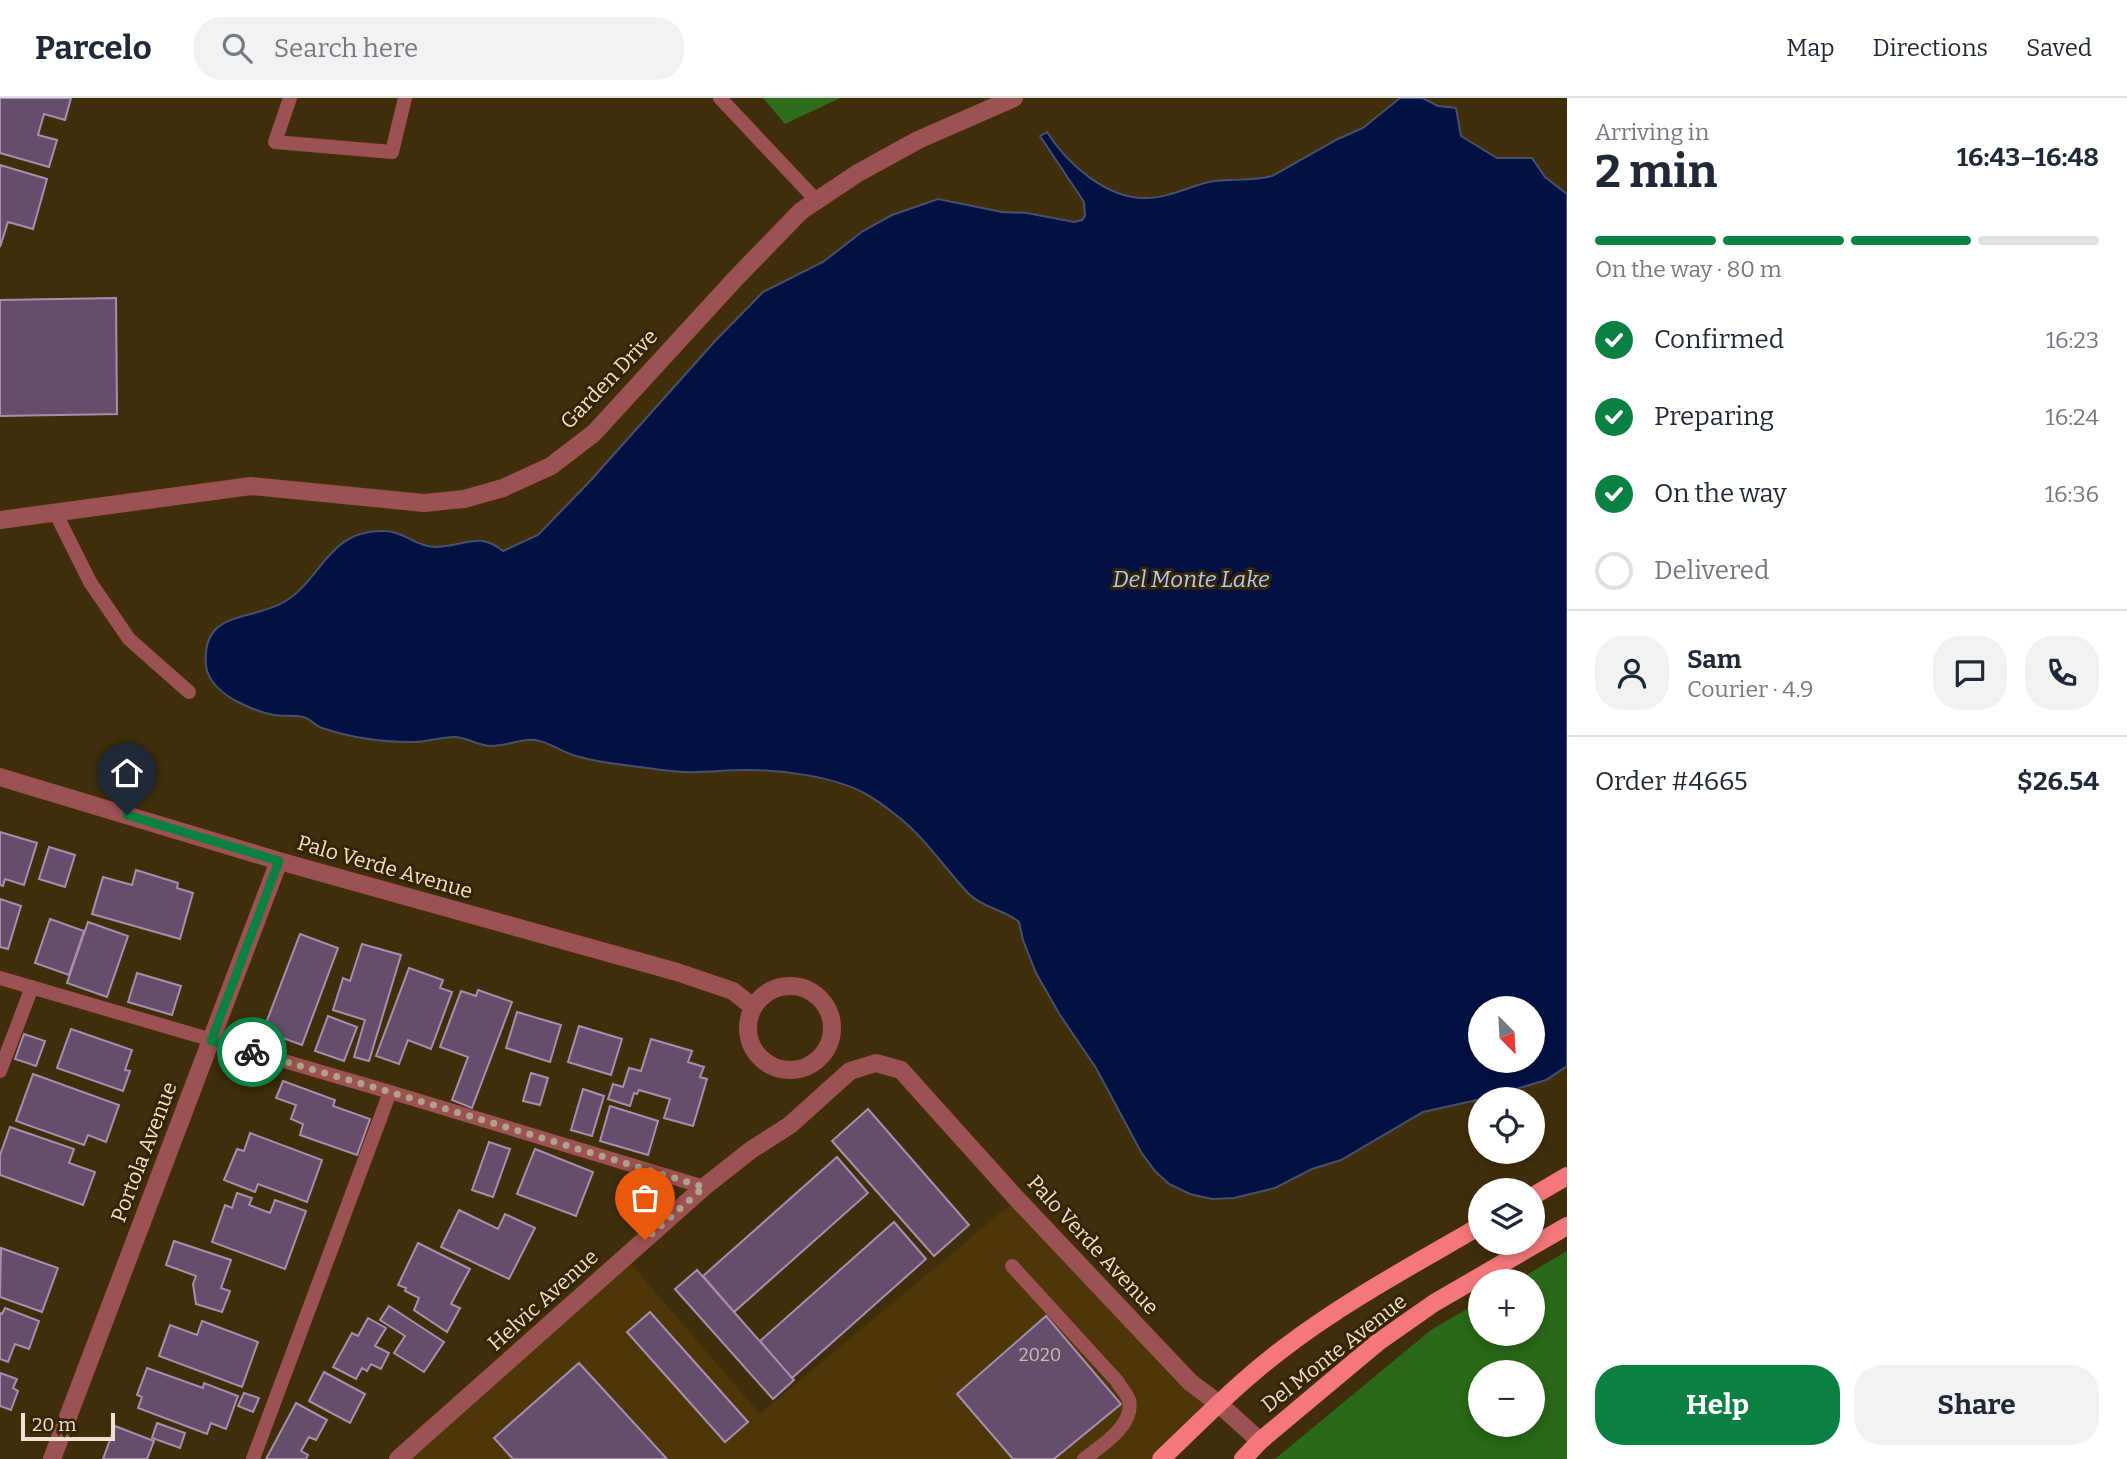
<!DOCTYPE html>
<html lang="en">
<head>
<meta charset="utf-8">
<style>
  body { margin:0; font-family:Bitter,serif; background:#f2f2f3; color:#1f2937; height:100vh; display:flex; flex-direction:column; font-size:26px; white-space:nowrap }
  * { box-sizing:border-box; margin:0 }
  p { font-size:23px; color:#747a83 }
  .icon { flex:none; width:38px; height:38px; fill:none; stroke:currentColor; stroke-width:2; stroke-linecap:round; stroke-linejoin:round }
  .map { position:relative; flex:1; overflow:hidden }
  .panel { display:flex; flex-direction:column; background:#fff; width:560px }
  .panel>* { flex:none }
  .needle { width:46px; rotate:156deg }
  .controls { position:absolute; left:1468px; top:898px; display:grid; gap:14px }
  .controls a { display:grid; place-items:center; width:77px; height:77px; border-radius:50%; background:#fff; box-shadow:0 4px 10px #0003; font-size:35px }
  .scale { position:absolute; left:21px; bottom:18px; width:94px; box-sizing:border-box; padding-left:7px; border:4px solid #ede2cf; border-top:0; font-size:19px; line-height:24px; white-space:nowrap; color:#ede2cf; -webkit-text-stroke:5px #362400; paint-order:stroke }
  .pin { position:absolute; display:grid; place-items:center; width:60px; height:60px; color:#fff; margin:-72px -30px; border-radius:50% 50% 50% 0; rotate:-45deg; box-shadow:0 0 7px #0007 }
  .pin .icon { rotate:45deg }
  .courier { position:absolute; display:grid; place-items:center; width:70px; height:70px; margin:-35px; border:5px solid #0b8043; border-radius:50%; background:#fff; color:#222; box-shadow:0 2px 9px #0007 }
  .headline em { font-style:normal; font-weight:700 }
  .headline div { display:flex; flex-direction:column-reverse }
  .headline { display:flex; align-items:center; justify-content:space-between; height:119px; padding:0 28px }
  h1 { font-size:46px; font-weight:700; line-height:52px }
  .bar { display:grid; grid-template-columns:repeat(4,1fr); gap:10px 7px; align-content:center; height:84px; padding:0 28px }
  .bar i { height:9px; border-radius:5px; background:#e0e1e3 }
  .bar .on { background:#0b8043 }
  .bar p { grid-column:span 4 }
  .line { display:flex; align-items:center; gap:18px; padding:0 28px; border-top:2px solid #e0e1e3 }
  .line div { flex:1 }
  .round { display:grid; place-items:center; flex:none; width:74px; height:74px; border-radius:28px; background:#f2f2f3 }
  ol { padding:0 28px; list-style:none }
  li { display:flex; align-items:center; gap:21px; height:77px }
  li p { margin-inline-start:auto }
  li .icon { padding:7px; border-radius:50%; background:#0b8043; color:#fff; stroke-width:4 }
  li:last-child { color:#747a83 }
  li i { width:38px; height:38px; border:4px solid #e0e1e3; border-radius:50% }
  .action { display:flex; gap:14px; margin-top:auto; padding:14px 28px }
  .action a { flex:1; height:80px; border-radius:28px; background:#0b8043; color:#fff; font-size:28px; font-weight:700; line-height:80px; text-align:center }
  .action a+a { background:#f2f2f3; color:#1f2937 }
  header { display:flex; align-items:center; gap:42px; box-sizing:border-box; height:98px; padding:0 35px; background:#fff; border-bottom:2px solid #e0e1e3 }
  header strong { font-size:33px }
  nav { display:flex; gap:38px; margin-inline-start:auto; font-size:24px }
  .search { width:490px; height:63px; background:#f2f2f3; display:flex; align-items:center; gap:18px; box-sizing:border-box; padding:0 24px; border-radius:28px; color:#747a83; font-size:26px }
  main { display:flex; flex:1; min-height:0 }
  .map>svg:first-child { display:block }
  .built { fill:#4d3709 }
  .green { fill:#2e6c1e }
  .forest { fill:#296917; fill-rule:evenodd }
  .water { fill:#001142; stroke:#47506c; stroke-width:2; fill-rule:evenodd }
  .building { fill:#654d6b; stroke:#a98eaf; stroke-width:2 }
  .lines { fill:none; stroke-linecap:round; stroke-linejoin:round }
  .lane { stroke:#9c5152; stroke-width:14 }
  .street { stroke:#9c5152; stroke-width:18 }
  .primary { stroke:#f3777b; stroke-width:18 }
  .done { stroke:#b0a38a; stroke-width:7; stroke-dasharray:0 12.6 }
  .route { stroke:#0b8043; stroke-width:9 }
  .labels { text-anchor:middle; stroke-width:6; stroke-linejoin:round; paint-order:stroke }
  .number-label { font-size:18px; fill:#cbbdb6 }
  .street-label { font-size:21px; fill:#ede2cf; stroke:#362400 }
  .water-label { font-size:23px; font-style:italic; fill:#accbfc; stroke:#362400 }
</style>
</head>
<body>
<header>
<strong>Parcelo</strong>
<div class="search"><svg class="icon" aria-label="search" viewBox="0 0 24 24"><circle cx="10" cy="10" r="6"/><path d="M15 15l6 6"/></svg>Search here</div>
<nav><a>Map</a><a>Directions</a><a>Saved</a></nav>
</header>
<main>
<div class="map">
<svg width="1567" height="1361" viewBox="0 0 1567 1361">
  <rect width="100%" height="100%" fill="#402e0a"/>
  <!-- built -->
  <path class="built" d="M 1017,1101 L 1219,1306 L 1161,1361 L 398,1361 L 625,1159 L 760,1316 Z"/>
  <!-- green -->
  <path class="green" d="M 763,0 L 840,0 L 785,26 Z"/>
  <!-- forest -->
  <path class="forest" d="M 1567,1153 L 1567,1361 L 1275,1361 L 1431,1232 L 1480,1203 L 1480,1236 L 1533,1236 L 1533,1183 L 1516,1183 ZM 1480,1274 L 1533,1274 L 1533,1326 L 1480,1326 Z"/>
  <!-- water -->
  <path class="water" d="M 1400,0 L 1423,0 L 1438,8 L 1456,10 L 1461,38 L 1497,60 L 1532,60 L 1545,79 L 1567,96 L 1567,968 L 1546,982 L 1486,1000 L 1423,1014 L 1341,1062 L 1312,1071 L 1275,1090 L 1234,1100 L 1212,1101 L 1190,1096 L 1169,1086 L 1155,1073 L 1141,1054 L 1096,970 L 1060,917 L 1036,875 L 1023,842 L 1019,824 C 1005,812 983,810 969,796 C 944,770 925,739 896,717 C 886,709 875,701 864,695 C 832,678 782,672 746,672 C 725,672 704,675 683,674 C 666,673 649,670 632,668 C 613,666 594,663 576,658 C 561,654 544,640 528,642 C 515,643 504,648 491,648 C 478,648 467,639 454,639 C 439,639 425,645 410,644 C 381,644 349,639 322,630 C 315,628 312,622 306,620 C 297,616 284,619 274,617 C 262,615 250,610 238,604 C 224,597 208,584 206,568 C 201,511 250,524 284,504 C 322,482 328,431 384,433 C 404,433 416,449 437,449 C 466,448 478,433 503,453 L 538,437 L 591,382 L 715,243 L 763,194 L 823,164 L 863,133 L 892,117 L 938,101 L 1002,114 L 1027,115 L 1074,124 L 1082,122 L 1085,118 L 1084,104 L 1040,38 L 1047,34 C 1067,66 1107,101 1146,100 C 1168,100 1188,89 1209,84 C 1230,80 1252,84 1272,78 L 1338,41 L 1363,30 ZM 1480,910 L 1533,910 L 1533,962 L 1480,962 Z"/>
  <!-- building -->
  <path class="building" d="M 0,0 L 71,0 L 65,22 L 44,16 L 38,37 L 57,42 L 49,69 L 0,55 Z
    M 0,67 L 47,81 L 33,131 L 8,124 L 0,149 Z
    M 116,200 L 117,316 L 0,318 L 0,202 Z
    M 0,734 L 37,745 L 24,787 L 5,781 L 3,788 L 0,787 Z
    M 49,749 L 75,757 L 65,789 L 39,781 Z
    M 136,772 L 178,785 L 177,790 L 193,795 L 180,841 L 92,816 L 103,779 L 132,787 Z
    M 0,801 L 21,808 L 8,851 L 0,849 Z
    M 50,821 L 84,833 L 69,877 L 35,865 Z
    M 88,824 L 128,838 L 107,899 L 67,885 Z
    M 300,836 L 338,850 L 302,947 L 263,933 Z
    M 362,846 L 401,857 L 369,963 L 354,959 L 365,922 L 333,912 L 343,880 L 350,883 Z
    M 409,870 L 443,882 L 440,890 L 452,894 L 431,951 L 408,942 L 399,966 L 376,958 Z
    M 137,875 L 181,888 L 172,917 L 128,904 Z
    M 478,892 L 512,904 L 472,1010 L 452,1002 L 468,959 L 440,949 L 461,893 L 476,898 Z
    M 517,914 L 561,927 L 550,964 L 506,950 Z
    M 328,918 L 357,929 L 344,963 L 315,953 Z
    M 579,928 L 622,941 L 611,977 L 568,964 Z
    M 71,931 L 132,952 L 125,972 L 130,973 L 123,993 L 57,970 Z
    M 24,936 L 45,943 L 36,968 L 15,961 Z
    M 651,941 L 692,953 L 688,964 L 704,969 L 700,979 L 707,981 L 693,1028 L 664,1020 L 670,1001 L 639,992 L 637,996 L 634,995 L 630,1008 L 608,1001 L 613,986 L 623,989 L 629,970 L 641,973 Z
    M 531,975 L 548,980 L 540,1007 L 523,1003 Z
    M 33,976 L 119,1007 L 106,1044 L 88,1037 L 84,1047 L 16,1023 Z
    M 283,983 L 335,1002 L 333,1008 L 370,1021 L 357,1057 L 300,1037 L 303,1026 L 291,1021 L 296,1007 L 276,1000 Z
    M 583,991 L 604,998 L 592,1038 L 571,1032 Z
    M 610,1008 L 658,1023 L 648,1057 L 600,1043 Z
    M 868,1011 L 969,1127 L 934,1158 L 832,1043 Z
    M 10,1029 L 74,1051 L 69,1065 L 95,1074 L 83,1107 L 0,1077 L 0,1057 Z
    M 250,1035 L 322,1062 L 307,1104 L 258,1086 L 255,1094 L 224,1082 L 237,1051 L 244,1053 Z
    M 489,1044 L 510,1051 L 493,1099 L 472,1092 Z
    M 535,1051 L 593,1074 L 576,1118 L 517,1096 Z
    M 837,1059 L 868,1095 L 734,1214 L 703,1178 Z
    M 237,1095 L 252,1100 L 249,1107 L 270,1115 L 275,1102 L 306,1113 L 285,1171 L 212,1144 L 225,1107 L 232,1110 Z
    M 459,1112 L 498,1131 L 505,1116 L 535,1130 L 509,1181 L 441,1149 Z
    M 894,1124 L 926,1161 L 792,1280 L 760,1243 Z
    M 174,1143 L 231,1162 L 221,1190 L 230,1193 L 222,1214 L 196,1206 L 193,1186 L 196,1178 L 166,1167 Z
    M 418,1145 L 470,1171 L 451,1206 L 460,1210 L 447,1234 L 414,1212 L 419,1200 L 405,1193 L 406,1190 L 398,1187 Z
    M 1,1150 L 58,1170 L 42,1214 L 0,1199 Z
    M 697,1172 L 794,1282 L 773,1301 L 675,1191 Z
    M 389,1208 L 444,1244 L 424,1274 L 394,1255 L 405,1238 L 380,1222 Z
    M 5,1210 L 39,1223 L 29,1251 L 15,1246 L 8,1264 L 0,1261 L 0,1215 L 2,1216 Z
    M 650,1214 L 748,1324 L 725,1344 L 627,1234 Z
    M 1046,1218 L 1121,1306 L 1054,1361 L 1013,1361 L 957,1296 Z
    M 368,1220 L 386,1230 L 375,1248 L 389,1255 L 381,1271 L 371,1266 L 367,1273 L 362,1270 L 356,1281 L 333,1269 L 352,1235 L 358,1238 Z
    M 202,1223 L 258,1244 L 242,1289 L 159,1258 L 170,1227 L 197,1237 Z
    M 579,1265 L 667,1361 L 513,1361 L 494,1340 Z
    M 147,1270 L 203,1290 L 204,1285 L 238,1298 L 226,1331 L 211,1325 L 207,1336 L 138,1310 L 142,1299 L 137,1297 Z
    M 324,1274 L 365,1296 L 350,1325 L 309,1303 Z
    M 0,1275 L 17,1281 L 13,1290 L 18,1293 L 11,1312 L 0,1308 Z
    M 244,1295 L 259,1300 L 253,1314 L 238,1308 Z
    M 296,1305 L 327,1322 L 316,1342 L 309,1339 L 301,1353 L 308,1357 L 306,1361 L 266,1361 Z
    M 157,1325 L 185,1335 L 180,1350 L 152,1340 Z
    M 115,1328 L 154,1343 L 147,1361 L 103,1361 Z"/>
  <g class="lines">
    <!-- lane -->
    <path class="lane" d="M 290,0 L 275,44 L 392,54 L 405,0
      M 720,0 L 817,103
      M 55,414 L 90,484 L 129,541 L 189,594
      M 0,880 L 390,994 L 704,1089
      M 0,973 L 32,889
      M 1012,1168 L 1117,1283 C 1120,1289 1127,1296 1129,1302 C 1135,1327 1101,1348 1084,1361
      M 253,1361 L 390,994"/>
    <!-- street -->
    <path class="street" d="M 0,422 L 251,388 L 424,405 L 464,401 L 503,390 L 551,368 L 594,335 L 736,180 L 801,113 L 858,75 L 918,42 L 1014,0
      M 0,679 L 279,763 L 677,874 L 733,893 L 753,909
      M748 930a42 42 0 1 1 84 0a42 42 0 1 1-84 0Z
      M 52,1361 L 279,763
      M 398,1361 L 704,1089 L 751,1052 L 790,1027 L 850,973 L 876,965 L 901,972 L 1017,1101 L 1190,1284 L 1219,1306 L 1260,1343"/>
    <!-- primary -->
    <path class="primary" d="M 1533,1098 L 1567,1078
      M 1161,1361 C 1200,1324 1238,1285 1280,1253 C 1342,1205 1413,1167 1480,1128
      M 1243,1361 L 1260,1343 L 1377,1245 L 1434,1205 L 1567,1128"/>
  </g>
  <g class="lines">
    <!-- done -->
    <path class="done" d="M 252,954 L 390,994 L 704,1089 L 645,1142"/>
    <!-- route -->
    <path class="route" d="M 127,717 L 279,763 L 211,943 L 252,954"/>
  </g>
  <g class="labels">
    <!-- number labels -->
    <g class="number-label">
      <text x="1040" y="1263">2020</text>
    </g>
    <!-- street labels -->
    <g class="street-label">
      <text transform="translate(609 281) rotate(-46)" y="7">Garden Drive</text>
      <text transform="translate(385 769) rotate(16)" y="7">Palo Verde Avenue</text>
      <text transform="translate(144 1054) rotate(-69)" y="7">Portola Avenue</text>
      <text transform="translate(1093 1147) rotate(47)" y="7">Palo Verde Avenue</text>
      <text transform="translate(543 1202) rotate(-42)" y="7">Helvic Avenue</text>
      <text transform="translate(1334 1255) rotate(-38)" y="7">Del Monte Avenue</text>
    </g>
    <!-- water labels -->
    <g class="water-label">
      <text x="1191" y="489">Del Monte Lake</text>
    </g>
  </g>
</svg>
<div class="controls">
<a><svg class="needle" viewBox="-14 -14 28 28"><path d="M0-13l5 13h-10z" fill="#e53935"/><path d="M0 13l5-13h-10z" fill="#747a83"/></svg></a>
<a><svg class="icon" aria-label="locate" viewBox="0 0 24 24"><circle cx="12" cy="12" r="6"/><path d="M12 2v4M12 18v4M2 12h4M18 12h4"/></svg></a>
<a><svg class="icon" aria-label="layers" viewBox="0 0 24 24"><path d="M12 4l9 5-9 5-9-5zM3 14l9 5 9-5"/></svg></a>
<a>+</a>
<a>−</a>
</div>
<div class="scale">20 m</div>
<div class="pin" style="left:645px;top:1142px;background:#ea580c"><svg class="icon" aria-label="bag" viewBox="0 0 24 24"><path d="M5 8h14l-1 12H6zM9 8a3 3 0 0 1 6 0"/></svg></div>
<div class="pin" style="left:127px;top:717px;background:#1f2937"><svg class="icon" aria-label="home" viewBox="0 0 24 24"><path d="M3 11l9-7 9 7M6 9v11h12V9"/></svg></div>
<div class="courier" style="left:252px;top:954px"><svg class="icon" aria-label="bike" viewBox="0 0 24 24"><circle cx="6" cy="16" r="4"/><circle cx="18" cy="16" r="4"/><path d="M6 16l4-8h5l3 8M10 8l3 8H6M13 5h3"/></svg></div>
</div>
<section class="panel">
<div class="headline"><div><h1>2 min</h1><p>Arriving in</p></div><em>16:43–16:48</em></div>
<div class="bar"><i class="on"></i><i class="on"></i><i class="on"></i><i></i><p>On the way · 80 m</p></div>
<ol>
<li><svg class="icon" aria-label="check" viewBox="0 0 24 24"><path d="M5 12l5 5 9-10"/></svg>Confirmed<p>16:23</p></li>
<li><svg class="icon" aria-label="check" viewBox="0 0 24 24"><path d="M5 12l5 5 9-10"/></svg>Preparing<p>16:24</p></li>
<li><svg class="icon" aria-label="check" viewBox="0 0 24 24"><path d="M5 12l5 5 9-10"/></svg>On the way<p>16:36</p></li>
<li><i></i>Delivered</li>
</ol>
<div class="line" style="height:126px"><a class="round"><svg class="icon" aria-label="person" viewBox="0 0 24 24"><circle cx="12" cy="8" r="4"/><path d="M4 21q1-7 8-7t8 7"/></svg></a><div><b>Sam</b><p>Courier · 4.9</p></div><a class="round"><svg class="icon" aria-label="chat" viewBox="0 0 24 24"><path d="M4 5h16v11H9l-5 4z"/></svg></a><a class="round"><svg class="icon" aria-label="phone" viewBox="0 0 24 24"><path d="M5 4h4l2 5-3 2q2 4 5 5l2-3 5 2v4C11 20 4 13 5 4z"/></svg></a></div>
<div class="line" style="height:91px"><div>Order #4665</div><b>$26.54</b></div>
<div class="action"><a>Help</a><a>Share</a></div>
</section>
</main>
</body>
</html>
